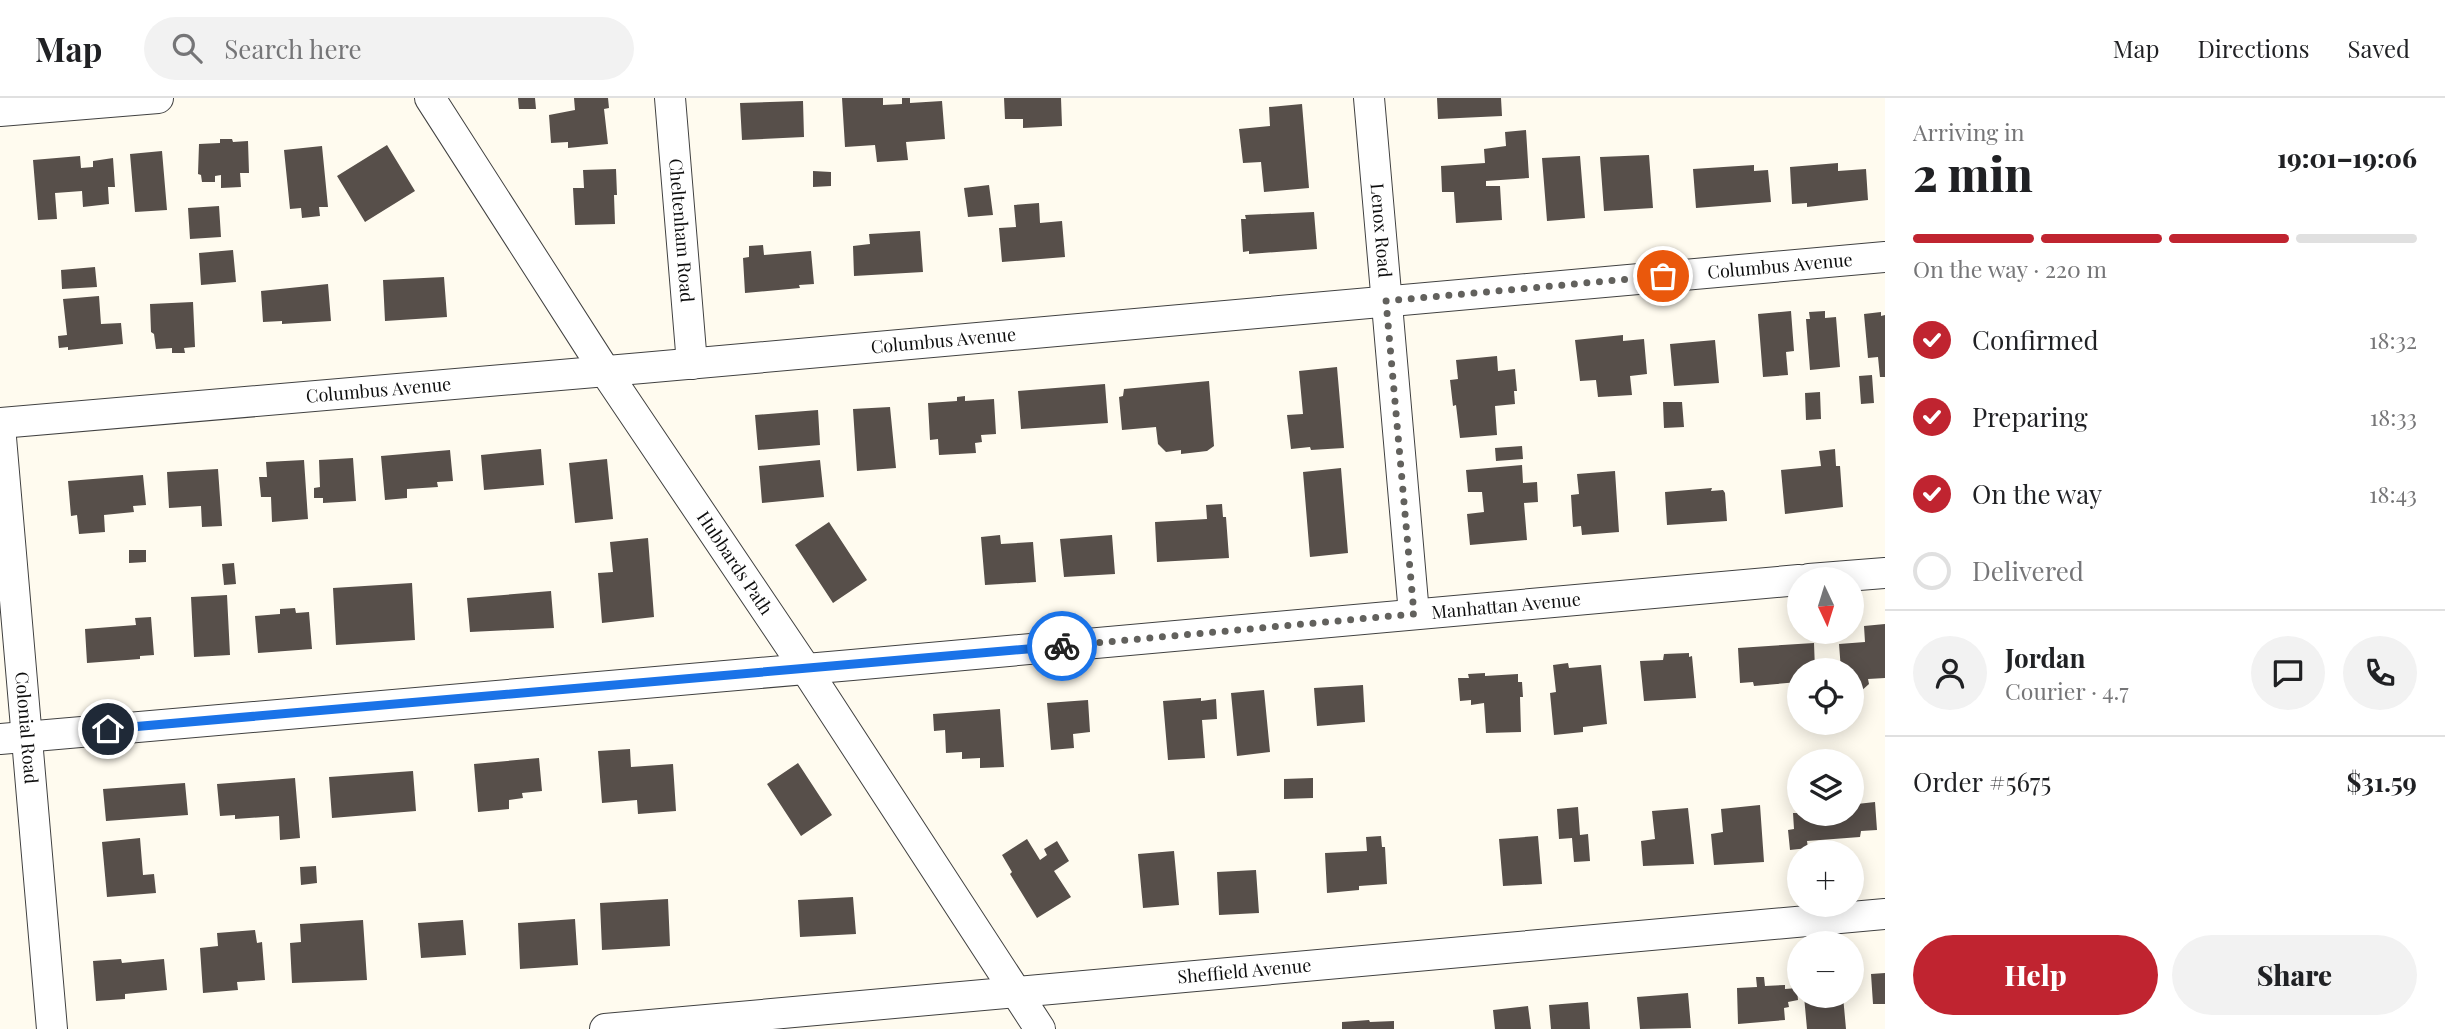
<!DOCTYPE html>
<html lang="en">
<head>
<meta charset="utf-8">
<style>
  body { margin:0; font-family:"Playfair Display",serif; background:#f2f2f2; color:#202124; height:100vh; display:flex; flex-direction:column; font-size:26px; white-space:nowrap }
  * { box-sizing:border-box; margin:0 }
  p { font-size:23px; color:#757577 }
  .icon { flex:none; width:38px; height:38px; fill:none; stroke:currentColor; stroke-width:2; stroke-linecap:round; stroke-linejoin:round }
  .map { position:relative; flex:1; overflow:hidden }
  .panel { display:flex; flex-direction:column; background:#fff; width:560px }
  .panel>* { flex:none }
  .needle { width:46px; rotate:176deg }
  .buttons { position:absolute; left:1787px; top:469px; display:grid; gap:14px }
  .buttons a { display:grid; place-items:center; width:77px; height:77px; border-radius:50%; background:#fff; box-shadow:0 4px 18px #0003; font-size:35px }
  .pin { position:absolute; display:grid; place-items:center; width:60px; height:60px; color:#fff; margin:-30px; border:4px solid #fff; border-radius:50%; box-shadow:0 2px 7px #0007 }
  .courier { position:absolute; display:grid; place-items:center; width:70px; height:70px; margin:-35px; border:5px solid #1a73e8; border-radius:50%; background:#fff; color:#222; box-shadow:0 2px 9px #0007 }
  .overview em { font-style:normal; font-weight:800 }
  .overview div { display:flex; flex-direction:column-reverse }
  .overview { display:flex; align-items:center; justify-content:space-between; height:119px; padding:0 28px }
  h1 { font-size:46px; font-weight:800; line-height:52px }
  .bar { display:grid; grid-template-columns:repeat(4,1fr); gap:10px 7px; align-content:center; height:84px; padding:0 28px }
  .bar i { height:9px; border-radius:5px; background:#e0e0e0 }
  .bar .active { background:#c02430 }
  .bar p { grid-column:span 4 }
  .line { display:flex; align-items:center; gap:18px; padding:0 28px; border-top:2px solid #e0e0e0 }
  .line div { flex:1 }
  .round { display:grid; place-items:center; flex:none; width:74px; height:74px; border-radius:37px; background:#f2f2f2 }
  ol { padding:0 28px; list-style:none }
  li { display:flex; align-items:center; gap:21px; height:77px }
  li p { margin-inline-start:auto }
  li .icon { padding:7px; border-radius:50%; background:#c02430; color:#fff; stroke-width:4 }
  li:last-child { color:#757577 }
  li i { width:38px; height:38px; border:4px solid #e0e0e0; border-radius:50% }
  .cta { display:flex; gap:14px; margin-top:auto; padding:14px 28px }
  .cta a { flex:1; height:80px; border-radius:42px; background:#c02430; color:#fff; font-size:28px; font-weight:800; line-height:80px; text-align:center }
  .cta a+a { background:#f2f2f2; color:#202124 }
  header { display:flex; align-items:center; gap:42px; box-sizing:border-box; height:98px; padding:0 35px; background:#fff; border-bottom:2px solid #e0e0e0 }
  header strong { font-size:33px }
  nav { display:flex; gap:38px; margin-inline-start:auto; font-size:24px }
  .search { width:490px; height:63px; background:#f2f2f2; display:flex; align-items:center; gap:18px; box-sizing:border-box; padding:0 24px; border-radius:38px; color:#757577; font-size:26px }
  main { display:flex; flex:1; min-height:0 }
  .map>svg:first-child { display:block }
  .building { fill:#574f4a }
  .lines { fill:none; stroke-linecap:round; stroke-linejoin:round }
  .minor-casing { stroke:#414141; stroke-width:32 }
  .minor { stroke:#fff; stroke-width:30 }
  .done { stroke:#62615d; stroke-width:7; stroke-dasharray:0 12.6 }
  .route { stroke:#1a73e8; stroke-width:9 }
  .labels { text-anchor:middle; stroke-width:7; stroke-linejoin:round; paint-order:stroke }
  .street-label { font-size:18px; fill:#0e0e0e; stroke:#fff }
</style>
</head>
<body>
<header>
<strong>Map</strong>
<div class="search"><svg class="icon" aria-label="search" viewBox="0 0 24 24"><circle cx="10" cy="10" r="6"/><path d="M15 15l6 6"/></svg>Search here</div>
<nav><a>Map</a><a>Directions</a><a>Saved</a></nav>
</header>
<main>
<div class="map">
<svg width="1885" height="931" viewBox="0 0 1885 931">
  <rect width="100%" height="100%" fill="#fffbef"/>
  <!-- building -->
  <path class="building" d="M 518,0 L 535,0 L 536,11 L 519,11 Z
    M 574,0 L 608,0 L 609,10 L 604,11 L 608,46 L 568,50 L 568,44 L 551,45 L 549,17 L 575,12 Z
    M 842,0 L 883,0 L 883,7 L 902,6 L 902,0 L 910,0 L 910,5 L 942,3 L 945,41 L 906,44 L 908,62 L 877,64 L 875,47 L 845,49 Z
    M 1004,0 L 1061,0 L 1062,28 L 1023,30 L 1023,21 L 1005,21 Z
    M 1437,0 L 1501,0 L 1502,18 L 1438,21 Z
    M 803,3 L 804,39 L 742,42 L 740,5 Z
    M 1302,6 L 1309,90 L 1264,94 L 1261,64 L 1243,65 L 1239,31 L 1270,28 L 1269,9 Z
    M 1526,32 L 1529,80 L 1486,83 L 1486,88 L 1500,88 L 1502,122 L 1456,125 L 1454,94 L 1442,94 L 1441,68 L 1485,65 L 1484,51 L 1506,48 L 1505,34 Z
    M 220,41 L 232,41 L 233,44 L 248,43 L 249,75 L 240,75 L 241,89 L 221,90 L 221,77 L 215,78 L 215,84 L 202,84 L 201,77 L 198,76 L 199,46 L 220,45 Z
    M 387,47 L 415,93 L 365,124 L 337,78 Z
    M 322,48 L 328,109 L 319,109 L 320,118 L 302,120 L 301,110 L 290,111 L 284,52 Z
    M 162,53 L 167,112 L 135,114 L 130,56 Z
    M 1649,57 L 1653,110 L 1604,113 L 1600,59 Z
    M 80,58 L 81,70 L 93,69 L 93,63 L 113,60 L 115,89 L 108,89 L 109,106 L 83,109 L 82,93 L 55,95 L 57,121 L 38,122 L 33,62 Z
    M 1580,58 L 1585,120 L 1547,123 L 1542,60 Z
    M 1838,65 L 1838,73 L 1866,71 L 1868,102 L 1807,109 L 1807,105 L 1792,106 L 1790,69 Z
    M 1754,67 L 1754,73 L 1768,72 L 1771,104 L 1696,110 L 1693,71 Z
    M 616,71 L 617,97 L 614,97 L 615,126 L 575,127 L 573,90 L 584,90 L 583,72 Z
    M 813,73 L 831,74 L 831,88 L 813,89 Z
    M 989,87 L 993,117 L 968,119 L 964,90 Z
    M 1039,105 L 1040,125 L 1062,123 L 1065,159 L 1002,164 L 999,130 L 1016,129 L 1014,107 Z
    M 219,108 L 221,139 L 190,141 L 188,110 Z
    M 1314,114 L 1317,151 L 1249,156 L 1249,153 L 1243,154 L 1241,121 L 1246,121 L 1245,117 Z
    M 920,133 L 923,174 L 854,178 L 853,148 L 870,146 L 869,136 Z
    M 763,147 L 764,157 L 811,153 L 814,186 L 799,187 L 800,190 L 745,195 L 743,160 L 749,159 L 749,148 Z
    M 233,152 L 236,184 L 201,187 L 199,155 Z
    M 95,169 L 97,189 L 62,191 L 61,172 Z
    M 444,179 L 447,219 L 385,223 L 383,182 Z
    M 328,186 L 331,223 L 282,226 L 282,223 L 263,224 L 261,193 Z
    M 99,198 L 101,226 L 121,225 L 123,246 L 68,252 L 68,249 L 59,250 L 58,238 L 67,237 L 63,201 Z
    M 193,204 L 195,249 L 184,250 L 185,255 L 172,255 L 172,250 L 156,251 L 154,236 L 151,234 L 150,206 Z
    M 1791,213 L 1794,253 L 1786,254 L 1788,277 L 1763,279 L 1758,216 Z
    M 1825,213 L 1825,220 L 1836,219 L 1840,269 L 1810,272 L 1806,221 L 1810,221 L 1809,214 Z
    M 1881,214 L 1881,218 L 1885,217 L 1885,279 L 1880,279 L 1878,259 L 1868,260 L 1864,216 Z
    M 1623,237 L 1623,243 L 1644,241 L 1647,276 L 1630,278 L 1632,297 L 1598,299 L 1596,282 L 1580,283 L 1575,242 Z
    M 1715,242 L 1719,285 L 1674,288 L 1670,246 Z
    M 1497,258 L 1498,273 L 1515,271 L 1517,293 L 1514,293 L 1515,306 L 1495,308 L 1497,337 L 1460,340 L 1456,307 L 1453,308 L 1450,282 L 1458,281 L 1456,262 Z
    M 1337,269 L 1344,350 L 1311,352 L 1310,349 L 1291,351 L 1287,317 L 1303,316 L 1299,273 Z
    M 1872,277 L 1874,305 L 1861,306 L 1859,278 Z
    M 1209,283 L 1214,348 L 1207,353 L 1181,356 L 1181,352 L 1166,354 L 1158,346 L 1156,329 L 1122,332 L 1119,299 L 1123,298 L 1124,291 Z
    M 1105,286 L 1108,325 L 1021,331 L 1018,293 Z
    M 1820,294 L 1821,321 L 1806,322 L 1805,295 Z
    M 965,298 L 965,303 L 994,301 L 996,336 L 981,337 L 982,344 L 975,345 L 976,355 L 939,357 L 938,341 L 930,342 L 928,305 L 957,303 L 957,299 Z
    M 1663,304 L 1682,304 L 1684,329 L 1664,330 Z
    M 890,309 L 896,370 L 857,373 L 853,311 Z
    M 818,312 L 820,347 L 758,352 L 755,317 Z
    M 1522,348 L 1523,361 L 1496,363 L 1495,350 Z
    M 541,351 L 544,387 L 484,392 L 481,357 Z
    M 1835,351 L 1836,368 L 1840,368 L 1843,409 L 1785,416 L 1781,372 L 1821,368 L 1819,353 Z
    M 450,352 L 453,383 L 437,384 L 438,389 L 407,391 L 407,400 L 385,402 L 381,358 Z
    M 353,360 L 356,403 L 323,405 L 323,400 L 314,400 L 314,390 L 320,389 L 319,362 Z
    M 607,361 L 613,421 L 575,425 L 569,365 Z
    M 304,362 L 308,421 L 272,424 L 271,399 L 261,399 L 259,379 L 267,379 L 266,364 Z
    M 820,362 L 824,399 L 762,405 L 759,368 Z
    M 1522,367 L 1523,385 L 1537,384 L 1538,404 L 1524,405 L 1527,442 L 1470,447 L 1467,416 L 1484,414 L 1482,394 L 1468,394 L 1466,372 Z
    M 1341,370 L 1348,455 L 1310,459 L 1303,374 Z
    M 218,371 L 222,428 L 202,429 L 201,408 L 169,410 L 167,374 Z
    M 1615,373 L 1619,434 L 1582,437 L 1581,428 L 1573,429 L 1571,397 L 1579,396 L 1577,376 Z
    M 143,377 L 146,407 L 133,408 L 134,414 L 104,417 L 105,434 L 79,436 L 77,417 L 71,418 L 68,383 Z
    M 1712,390 L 1711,393 L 1723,392 L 1725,395 L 1727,423 L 1667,427 L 1665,394 Z
    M 1222,406 L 1223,419 L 1226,419 L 1229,460 L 1157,464 L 1155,424 L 1207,421 L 1206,407 Z
    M 829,424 L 867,482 L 833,505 L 795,447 Z
    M 1000,437 L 1001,446 L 1033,444 L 1036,484 L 985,487 L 981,439 Z
    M 1112,437 L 1115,476 L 1064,479 L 1060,441 Z
    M 648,440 L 654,519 L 602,525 L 598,475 L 613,474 L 610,444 Z
    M 129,452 L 146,452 L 146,464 L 129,465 Z
    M 234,465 L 236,486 L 224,487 L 222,466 Z
    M 412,485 L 415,542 L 336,547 L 333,490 Z
    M 551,493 L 554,530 L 470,534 L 467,500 Z
    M 227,497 L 230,557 L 194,559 L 191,499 Z
    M 295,510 L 296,515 L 309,514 L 312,551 L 258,555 L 255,518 L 280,516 L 280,511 Z
    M 151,519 L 154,557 L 140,558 L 140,561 L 87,565 L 85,531 L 136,527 L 135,520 Z
    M 1885,526 L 1885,580 L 1868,581 L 1869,586 L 1859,595 L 1852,595 L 1852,572 L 1841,572 L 1839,546 L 1865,544 L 1864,528 Z
    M 1814,545 L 1815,572 L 1799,572 L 1799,584 L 1754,588 L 1753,584 L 1740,585 L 1738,550 Z
    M 1689,555 L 1689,559 L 1692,558 L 1696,600 L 1644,603 L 1640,563 L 1663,562 L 1664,556 Z
    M 1568,565 L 1569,570 L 1601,567 L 1607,626 L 1583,629 L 1583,634 L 1554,637 L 1550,595 L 1556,594 L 1553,567 Z
    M 1485,575 L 1485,578 L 1518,576 L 1518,584 L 1522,584 L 1523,599 L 1520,599 L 1521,634 L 1486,635 L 1484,605 L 1471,607 L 1471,602 L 1460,603 L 1458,580 L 1469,580 L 1468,576 Z
    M 1363,587 L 1365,624 L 1317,628 L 1314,590 Z
    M 1264,592 L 1270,654 L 1237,658 L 1231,595 Z
    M 1201,600 L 1201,603 L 1216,601 L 1217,621 L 1202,622 L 1205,660 L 1168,662 L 1163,603 Z
    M 1088,602 L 1090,634 L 1073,636 L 1074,650 L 1051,652 L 1047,605 Z
    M 1000,611 L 1004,669 L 980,670 L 980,660 L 962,661 L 962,654 L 946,655 L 945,632 L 934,633 L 933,616 Z
    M 630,651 L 631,669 L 673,666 L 676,713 L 638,716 L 637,702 L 602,705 L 598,653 Z
    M 539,660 L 542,693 L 522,695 L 523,700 L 509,702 L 509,711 L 478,714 L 474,666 Z
    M 798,665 L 832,717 L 801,738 L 767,686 Z
    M 413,673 L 416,713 L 332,720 L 329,679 Z
    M 295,680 L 300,740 L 280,742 L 279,718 L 235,721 L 235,717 L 220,718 L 217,686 Z
    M 1313,680 L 1313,700 L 1284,701 L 1284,681 Z
    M 185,685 L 188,717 L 106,723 L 103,691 Z
    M 1852,699 L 1856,699 L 1857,706 L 1875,704 L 1877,732 L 1861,733 L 1860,739 L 1807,743 L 1808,750 L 1790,752 L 1788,732 L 1794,731 L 1793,715 L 1852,716 Z
    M 1760,707 L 1764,764 L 1714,767 L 1711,736 L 1723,734 L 1721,711 Z
    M 1578,709 L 1580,737 L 1588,736 L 1590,763 L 1574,764 L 1572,740 L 1559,741 L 1557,711 Z
    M 1688,710 L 1694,766 L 1643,768 L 1641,743 L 1655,741 L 1652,713 Z
    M 1381,738 L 1382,749 L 1385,749 L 1387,786 L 1359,788 L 1359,792 L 1327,795 L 1325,755 L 1367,753 L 1366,739 Z
    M 1538,738 L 1542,786 L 1503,788 L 1499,741 Z
    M 140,740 L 143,777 L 154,776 L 156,795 L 107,799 L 102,744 Z
    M 1027,741 L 1040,762 L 1047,757 L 1044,751 L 1057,743 L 1069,763 L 1054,773 L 1071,799 L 1037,820 L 1010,776 L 1012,774 L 1002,757 Z
    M 1174,753 L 1179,807 L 1143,810 L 1138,756 Z
    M 316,768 L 317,785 L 301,787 L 300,769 Z
    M 1256,772 L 1259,815 L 1219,817 L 1217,774 Z
    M 853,799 L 856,836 L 800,839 L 798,802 Z
    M 668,801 L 670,848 L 602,852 L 600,805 Z
    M 575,821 L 578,867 L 520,871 L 518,825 Z
    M 363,822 L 367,882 L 292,885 L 290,845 L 301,844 L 300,826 Z
    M 463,822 L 466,857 L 421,860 L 418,825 Z
    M 255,832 L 257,845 L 262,844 L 265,882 L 237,884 L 238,892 L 203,895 L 200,850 L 218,848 L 217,835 Z
    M 121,861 L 122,865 L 164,861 L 167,892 L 125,896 L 125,901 L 96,903 L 93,863 Z
    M 1885,875 L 1885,906 L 1873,906 L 1871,876 Z
    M 1756,879 L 1764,879 L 1765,888 L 1785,887 L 1785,891 L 1797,890 L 1798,902 L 1788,904 L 1789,909 L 1784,910 L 1785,922 L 1738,926 L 1737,890 L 1757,889 Z
    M 1688,895 L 1691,930 L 1640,931 L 1637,899 Z
    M 1804,898 L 1843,898 L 1846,931 L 1807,931 Z
    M 1588,904 L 1590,931 L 1551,931 L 1549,907 Z
    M 1528,908 L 1531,931 L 1495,931 L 1493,912 Z
    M 1369,922 L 1370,924 L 1394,923 L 1394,931 L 1342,931 L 1342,924 Z"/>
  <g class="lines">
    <defs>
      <g id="minor">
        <path id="s1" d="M 430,0 L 605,273 L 805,570 L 1040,931"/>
        <path id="s2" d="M 670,0 L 692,266"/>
        <path id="s3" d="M 1369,0 L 1414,516"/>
        <path d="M 0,13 L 158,0"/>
        <path id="s4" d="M 0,325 L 642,270 L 1885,159"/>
        <path id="s5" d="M 0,328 L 52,931"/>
        <path d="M 1809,481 L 1885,475"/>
        <path id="s6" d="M 0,641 L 852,567 L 1799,482"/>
        <path id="s7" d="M 605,931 L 1885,816"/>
      </g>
    </defs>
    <!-- minor casing -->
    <use href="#minor" class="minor-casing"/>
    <!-- minor -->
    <use href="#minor" class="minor"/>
  </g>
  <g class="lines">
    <!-- done -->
    <path class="done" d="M 1062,548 L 1414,516 L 1386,203 L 1663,178"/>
    <!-- route -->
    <path class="route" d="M 108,631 L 1062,548"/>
  </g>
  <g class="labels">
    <!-- street labels -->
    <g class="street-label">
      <text dy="6" stroke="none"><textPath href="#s2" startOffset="133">Cheltenham Road</textPath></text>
      <text dy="6" stroke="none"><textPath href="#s3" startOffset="133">Lenox Road</textPath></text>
      <text dy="6" stroke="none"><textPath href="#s4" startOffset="1787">Columbus Avenue</textPath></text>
      <text dy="6" stroke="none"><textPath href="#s4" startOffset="947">Columbus Avenue</textPath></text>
      <text dy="6" stroke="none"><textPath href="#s4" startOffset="380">Columbus Avenue</textPath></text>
      <text dy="6" stroke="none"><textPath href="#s1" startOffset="556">Hubbards Path</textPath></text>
      <text dy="6" stroke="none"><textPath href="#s6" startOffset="1512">Manhattan Avenue</textPath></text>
      <text dy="6" stroke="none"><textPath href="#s5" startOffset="303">Colonial Road</textPath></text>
      <text dy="6" stroke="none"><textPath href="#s7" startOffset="642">Sheffield Avenue</textPath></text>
    </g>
  </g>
</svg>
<div class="buttons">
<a><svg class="needle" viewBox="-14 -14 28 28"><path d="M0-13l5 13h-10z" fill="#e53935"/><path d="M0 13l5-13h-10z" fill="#757577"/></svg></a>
<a><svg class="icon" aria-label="locate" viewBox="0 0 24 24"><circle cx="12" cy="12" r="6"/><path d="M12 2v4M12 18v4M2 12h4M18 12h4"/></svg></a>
<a><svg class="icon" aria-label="layers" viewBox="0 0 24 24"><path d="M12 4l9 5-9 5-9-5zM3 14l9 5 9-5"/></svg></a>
<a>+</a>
<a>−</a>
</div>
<div class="pin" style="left:1663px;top:178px;background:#ea580c"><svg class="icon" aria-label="bag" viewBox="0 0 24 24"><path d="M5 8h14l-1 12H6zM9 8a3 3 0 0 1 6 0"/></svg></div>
<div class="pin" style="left:108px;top:631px;background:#1f2937"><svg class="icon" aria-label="home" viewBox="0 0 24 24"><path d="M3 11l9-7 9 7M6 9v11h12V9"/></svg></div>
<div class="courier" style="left:1062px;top:548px"><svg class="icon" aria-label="bike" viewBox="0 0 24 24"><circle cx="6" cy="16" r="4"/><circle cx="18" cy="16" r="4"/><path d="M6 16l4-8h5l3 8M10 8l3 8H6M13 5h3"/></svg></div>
</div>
<section class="panel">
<div class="overview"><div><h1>2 min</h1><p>Arriving in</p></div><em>19:01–19:06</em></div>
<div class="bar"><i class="active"></i><i class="active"></i><i class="active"></i><i></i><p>On the way · 220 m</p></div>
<ol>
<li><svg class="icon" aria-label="check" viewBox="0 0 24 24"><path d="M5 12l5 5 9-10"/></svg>Confirmed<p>18:32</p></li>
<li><svg class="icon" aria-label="check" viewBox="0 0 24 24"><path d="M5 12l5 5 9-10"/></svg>Preparing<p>18:33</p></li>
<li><svg class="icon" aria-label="check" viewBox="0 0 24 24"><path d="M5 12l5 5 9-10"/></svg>On the way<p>18:43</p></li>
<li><i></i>Delivered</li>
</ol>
<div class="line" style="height:126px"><a class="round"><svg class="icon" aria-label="person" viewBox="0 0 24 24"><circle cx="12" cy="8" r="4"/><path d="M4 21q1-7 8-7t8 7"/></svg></a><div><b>Jordan</b><p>Courier · 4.7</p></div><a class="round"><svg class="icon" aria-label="chat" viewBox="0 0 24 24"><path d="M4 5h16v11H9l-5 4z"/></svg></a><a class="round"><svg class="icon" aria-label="phone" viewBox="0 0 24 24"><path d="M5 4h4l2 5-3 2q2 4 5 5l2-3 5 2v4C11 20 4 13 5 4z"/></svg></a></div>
<div class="line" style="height:91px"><div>Order #5675</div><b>$31.59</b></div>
<div class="cta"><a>Help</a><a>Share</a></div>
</section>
</main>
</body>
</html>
